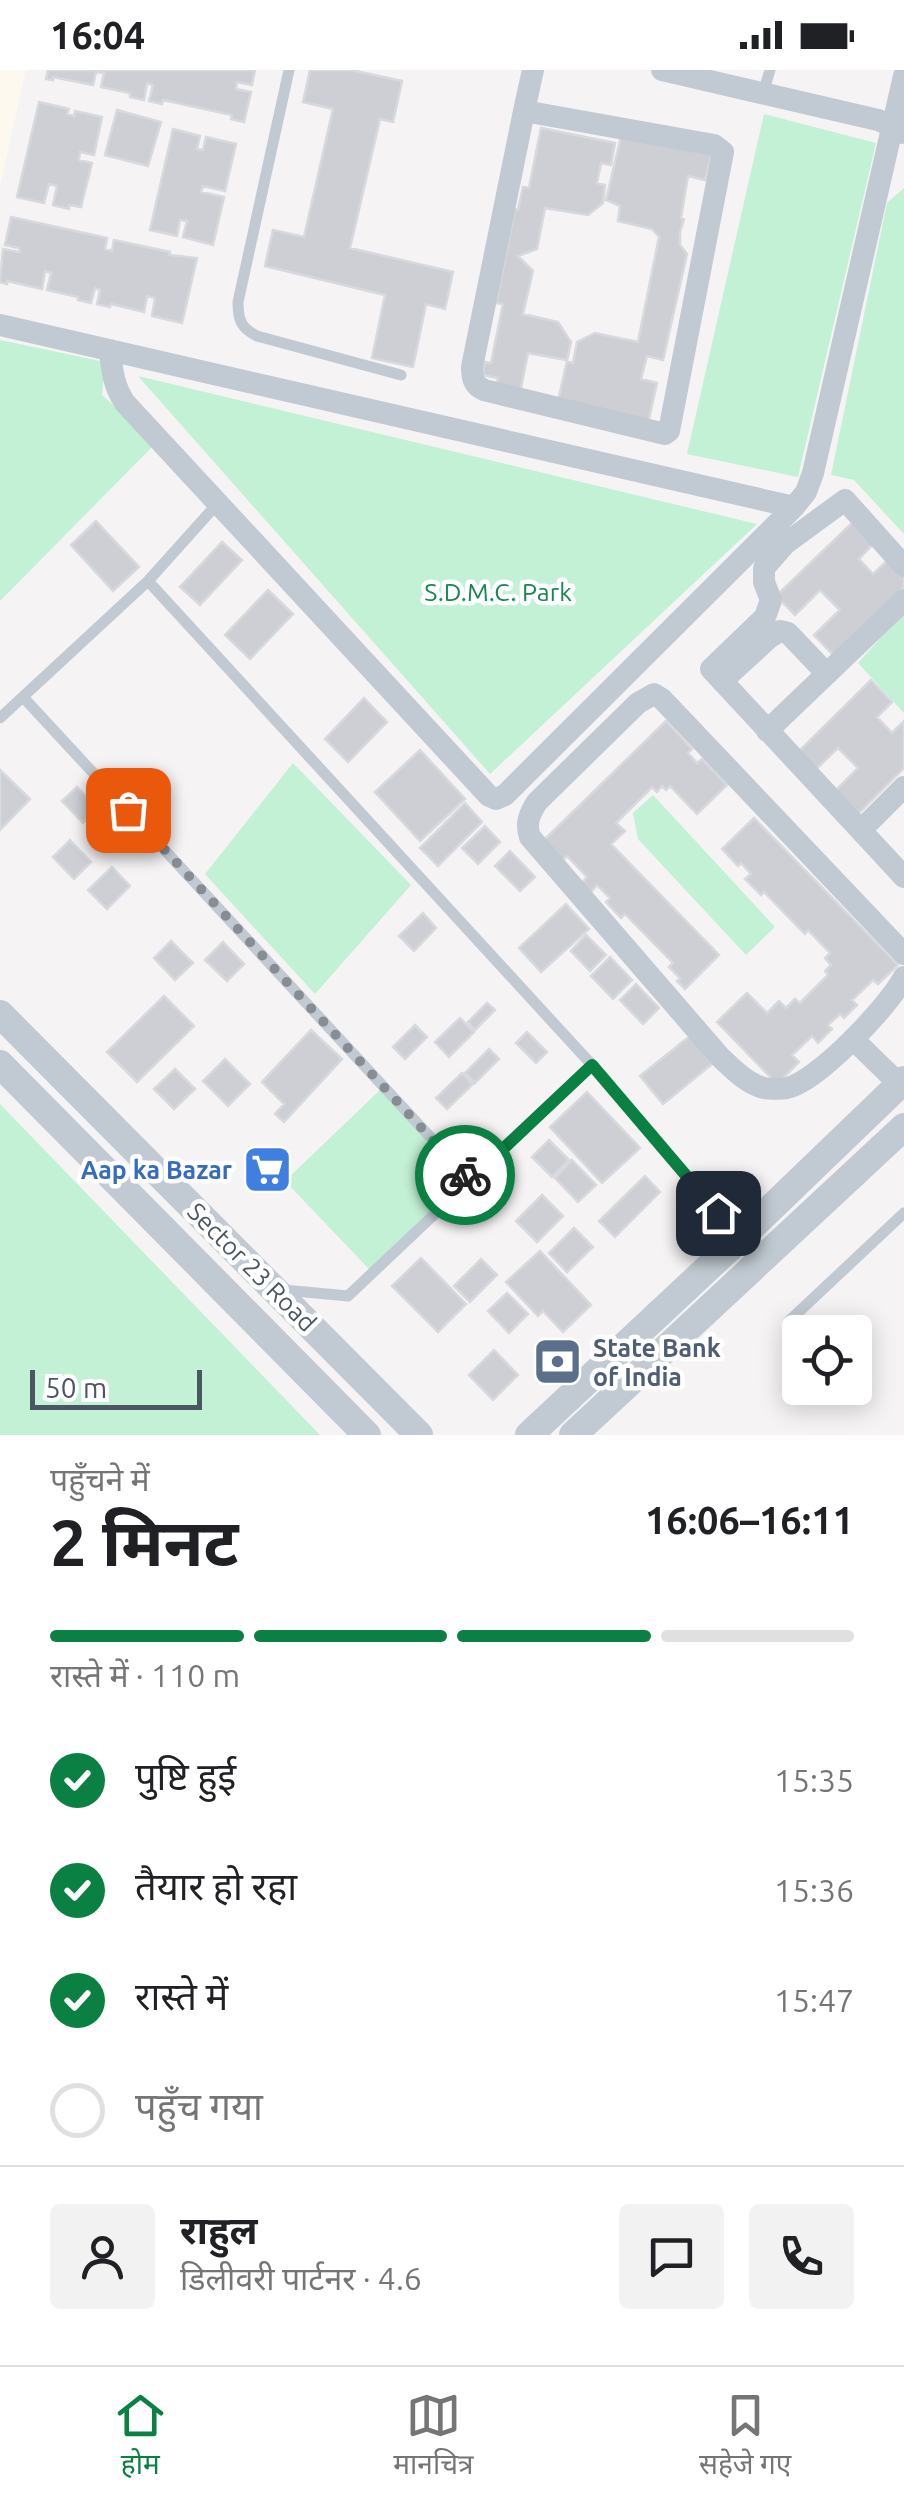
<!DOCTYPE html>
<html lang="hi">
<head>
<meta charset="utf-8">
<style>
  body { margin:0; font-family:Ubuntu,"Noto Sans Devanagari",sans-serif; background:#f2f2f2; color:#202124; height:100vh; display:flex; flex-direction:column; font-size:38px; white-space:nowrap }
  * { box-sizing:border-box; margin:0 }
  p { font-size:32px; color:#757577 }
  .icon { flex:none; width:55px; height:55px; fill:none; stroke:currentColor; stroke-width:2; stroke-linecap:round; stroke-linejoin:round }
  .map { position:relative; height:1365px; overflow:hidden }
  .drawer { display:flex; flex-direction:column; background:#fff; flex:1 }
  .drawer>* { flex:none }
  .controls { position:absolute; left:782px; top:1245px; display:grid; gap:20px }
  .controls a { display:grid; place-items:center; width:90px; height:90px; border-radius:10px; background:#fff; box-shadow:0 5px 25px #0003; font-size:50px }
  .scale { position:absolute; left:30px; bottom:25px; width:172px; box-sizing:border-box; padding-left:10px; border:5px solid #4a5661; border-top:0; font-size:28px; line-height:35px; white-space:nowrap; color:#4a5661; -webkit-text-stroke:8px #fff; paint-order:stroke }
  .pin { position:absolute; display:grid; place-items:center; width:85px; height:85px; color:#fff; margin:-42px; border-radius:20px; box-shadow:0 5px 15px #0006 }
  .courier { position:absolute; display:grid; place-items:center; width:100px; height:100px; margin:-50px; border:8px solid #0b8043; border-radius:50%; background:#fff; color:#222; box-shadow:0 2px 12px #0007 }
  .summary em { font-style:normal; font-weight:700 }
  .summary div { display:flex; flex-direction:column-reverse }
  .summary { display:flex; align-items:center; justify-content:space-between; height:170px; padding:0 50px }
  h1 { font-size:65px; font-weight:700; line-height:75px }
  .bar { display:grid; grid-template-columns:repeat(4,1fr); gap:15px 10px; align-content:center; height:120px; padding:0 50px }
  .bar i { height:12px; border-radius:8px; background:#e0e0e0 }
  .bar .current { background:#0b8043 }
  .bar p { grid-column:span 4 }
  .line { display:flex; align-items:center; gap:25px; padding:0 50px; border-top:2px solid #e0e0e0 }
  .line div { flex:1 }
  .round { display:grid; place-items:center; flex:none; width:105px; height:105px; border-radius:10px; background:#f2f2f2 }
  ol { padding:0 50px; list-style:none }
  li { display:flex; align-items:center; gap:30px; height:110px }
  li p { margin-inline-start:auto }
  li .icon { padding:10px; border-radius:50%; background:#0b8043; color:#fff; stroke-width:4 }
  li:last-child { color:#757577 }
  li i { width:55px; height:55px; border:5px solid #e0e0e0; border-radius:50% }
  .status { display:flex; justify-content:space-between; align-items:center; height:70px; padding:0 50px; background:#fff; direction:ltr }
  .status svg { height:28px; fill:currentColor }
  .tab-bar { display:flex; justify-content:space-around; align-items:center; height:140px; border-top:2px solid #e0e0e0; background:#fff; font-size:28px; color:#757577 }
  .tab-bar a { display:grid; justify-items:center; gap:5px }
  .tab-bar .current { color:#0b8043 }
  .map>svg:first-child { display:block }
  .commercial { fill:#fdf9ef }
  .green { fill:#c3f1d5 }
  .building { fill:#cdcfd5; stroke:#d7d9de; stroke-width:2.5 }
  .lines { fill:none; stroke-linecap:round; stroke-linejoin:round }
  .service { stroke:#c1cad2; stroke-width:11 }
  .minor { stroke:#c1cad2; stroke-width:22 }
  .tertiary { stroke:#c1cad2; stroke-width:28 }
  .done { stroke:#868d94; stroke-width:10; stroke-dasharray:0 18 }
  .route { stroke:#0b8043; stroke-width:12 }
  .labels { text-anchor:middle; stroke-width:9; stroke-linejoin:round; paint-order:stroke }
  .park-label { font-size:25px; fill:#17864f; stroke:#fff }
  .shop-label { font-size:25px; font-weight:bold; fill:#366cbe; stroke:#fff; text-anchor:end }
  .street-label { font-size:25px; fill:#4a5661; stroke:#fff }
  .service-label { font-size:25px; font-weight:bold; fill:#4e5e75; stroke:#fff; text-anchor:start }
</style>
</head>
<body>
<div class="status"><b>16:04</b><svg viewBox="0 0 49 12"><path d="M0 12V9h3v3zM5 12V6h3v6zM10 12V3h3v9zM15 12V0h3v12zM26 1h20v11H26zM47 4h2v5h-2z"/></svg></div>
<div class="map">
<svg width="904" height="1365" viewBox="0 0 904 1365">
  <rect width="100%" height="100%" fill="#f5f3f3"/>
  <!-- commercial -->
  <path class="commercial" d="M 0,0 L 26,0 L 0,116 Z"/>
  <!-- green -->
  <path class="green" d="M 764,44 L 876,73 L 798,407 L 687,384 Z
    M 904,118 L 904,464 L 854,410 L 831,405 L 887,133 Z
    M 0,270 L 105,292 L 102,325 L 156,373 L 0,531 Z
    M 138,306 L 757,454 L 490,704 Z
    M 904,542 L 904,643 L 858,593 Z
    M 293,693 L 411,815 L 315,924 L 205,804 Z
    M 653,725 L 775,857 L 746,885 L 638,769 L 633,743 Z
    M 381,1019 L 465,1107 L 369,1199 L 285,1111 Z
    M 0,1034 L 320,1365 L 0,1365 Z"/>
  <!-- building -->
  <path class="building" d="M 48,0 L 255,0 L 252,15 L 237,12 L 236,19 L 251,22 L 244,52 L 231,49 L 232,45 L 163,30 L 162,34 L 149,31 L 153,15 L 147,13 L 144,30 L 130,27 L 130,23 L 101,17 L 104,3 L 96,2 L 93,15 L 53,7 L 53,10 L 46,9 Z
    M 310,0 L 351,0 L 402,11 L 393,52 L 380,49 L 350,178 L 453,202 L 445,239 L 426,234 L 413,297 L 372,288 L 385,225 L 265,196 L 273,160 L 304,167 L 333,39 L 303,32 Z
    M 39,32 L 69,39 L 67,44 L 74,46 L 75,41 L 102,47 L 94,85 L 80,82 L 79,90 L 92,93 L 81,137 L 69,135 L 69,139 L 53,135 L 57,116 L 49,114 L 44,133 L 17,127 Z
    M 117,40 L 161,52 L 148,96 L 105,85 Z
    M 541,58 L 615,73 L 611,95 L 601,93 L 597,113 L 605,115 L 603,133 L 588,145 L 545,138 L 537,179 L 518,186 L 533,201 L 523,244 L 558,252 L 571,272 L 567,290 L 528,283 L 520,323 L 496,318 L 498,308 L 482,305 L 485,292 L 491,293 L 503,234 L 496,233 L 515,139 L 518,140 L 523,117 L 529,118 Z
    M 173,59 L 200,66 L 197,79 L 203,80 L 206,67 L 236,74 L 225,121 L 203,116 L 201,122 L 224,127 L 213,175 L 183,167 L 187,151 L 180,150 L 177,166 L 150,160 Z
    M 622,62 L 712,84 L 705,110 L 688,106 L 681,148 L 684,149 L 680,162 L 680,175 L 687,184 L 663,290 L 647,286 L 641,309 L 657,313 L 648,353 L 558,331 L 567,291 L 573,293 L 577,272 L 595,263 L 638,272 L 659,167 L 652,159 L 618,151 L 620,136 L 606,130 Z
    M 11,147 L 107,168 L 105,179 L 112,181 L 114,170 L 170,182 L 169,185 L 197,188 L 182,253 L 152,246 L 155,228 L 147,226 L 144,242 L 111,234 L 110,237 L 97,234 L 100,220 L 95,218 L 91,233 L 78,230 L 78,227 L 47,220 L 51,203 L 45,201 L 42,219 L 7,211 L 7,214 L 0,212 L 3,179 L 19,182 L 19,178 L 5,175 Z
    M 96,451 L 139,497 L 113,521 L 71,475 Z
    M 853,452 L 874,473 L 859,489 L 873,504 L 889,489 L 904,506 L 904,517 L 836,588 L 814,565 L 840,540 L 820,520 L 795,545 L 776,526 Z
    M 222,472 L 242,490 L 200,535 L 180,517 Z
    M 268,520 L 293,544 L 250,589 L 225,565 Z
    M 871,610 L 892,632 L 877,647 L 892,663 L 904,651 L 904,698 L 855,747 L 832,724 L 858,698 L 838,678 L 812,703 L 795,685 Z
    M 364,628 L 387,652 L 348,692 L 325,669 Z
    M 666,651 L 692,679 L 688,683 L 697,693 L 702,689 L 727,715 L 697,744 L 670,716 L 666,720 L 662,716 L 657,722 L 652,717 L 616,753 L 625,761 L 611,774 L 719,885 L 685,919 L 677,911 L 680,908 L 669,897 L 673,893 L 625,844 L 621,848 L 606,832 L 610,828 L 597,815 L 591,822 L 582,813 L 587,807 L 567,786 L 561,791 L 542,772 Z
    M 420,680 L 465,729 L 420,771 L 375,722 Z
    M 0,700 L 30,729 L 0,760 Z
    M 77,717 L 98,739 L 83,753 L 62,731 Z
    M 465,733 L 482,752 L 438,796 L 420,778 Z
    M 754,748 L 898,895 L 878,914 L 873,910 L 852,930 L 857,935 L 844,948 L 840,944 L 828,955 L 832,959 L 818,973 L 812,966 L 792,985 L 799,992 L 777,1014 L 717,952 L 747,923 L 767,943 L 779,931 L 786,938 L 795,929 L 800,933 L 828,905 L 825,901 L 831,895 L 825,888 L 830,883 L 808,860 L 805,864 L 764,822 L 761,825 L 745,809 L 751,804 L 741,793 L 738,796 L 722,779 Z
    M 485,756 L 500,772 L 478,794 L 462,778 Z
    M 70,770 L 91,792 L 74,809 L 53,787 Z
    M 510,781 L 535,807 L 520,821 L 495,796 Z
    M 112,797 L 130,816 L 107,839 L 88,820 Z
    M 566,834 L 589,859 L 541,902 L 519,878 Z
    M 423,843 L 436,858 L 414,881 L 399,866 Z
    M 586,865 L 606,885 L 590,901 L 571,881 Z
    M 171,871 L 193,893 L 175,910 L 154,888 Z
    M 223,872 L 244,894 L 227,911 L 205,890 Z
    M 610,887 L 632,910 L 613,929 L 591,906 Z
    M 636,914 L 659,938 L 643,954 L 620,930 Z
    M 164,926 L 194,956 L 137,1012 L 107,982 Z
    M 487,933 L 495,940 L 475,960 L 468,952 Z
    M 460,948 L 474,962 L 449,987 L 435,972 Z
    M 415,955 L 427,967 L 405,989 L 393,977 Z
    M 311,960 L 342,989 L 284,1052 L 275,1044 L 284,1034 L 262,1012 Z
    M 527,962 L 547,982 L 536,993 L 516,973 Z
    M 690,966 L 712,994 L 663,1034 L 640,1006 Z
    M 489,979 L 499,989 L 475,1013 L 465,1003 Z
    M 225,989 L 250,1014 L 228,1036 L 203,1011 Z
    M 175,999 L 195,1019 L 174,1039 L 154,1019 Z
    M 462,1003 L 473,1014 L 447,1039 L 436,1028 Z
    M 587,1022 L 640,1078 L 602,1113 L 550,1057 Z
    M 549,1070 L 569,1090 L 552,1107 L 532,1087 Z
    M 572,1090 L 596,1115 L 578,1132 L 555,1108 Z
    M 645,1106 L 660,1122 L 615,1167 L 599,1151 Z
    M 542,1125 L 563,1146 L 537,1172 L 516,1151 Z
    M 574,1158 L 593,1177 L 567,1202 L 549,1183 Z
    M 540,1181 L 591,1235 L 563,1262 L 543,1241 L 538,1246 L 506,1212 Z
    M 421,1188 L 466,1234 L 438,1262 L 392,1216 Z
    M 481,1189 L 497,1205 L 470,1232 L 454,1216 Z
    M 507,1223 L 528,1244 L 509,1263 L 488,1241 Z
    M 494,1280 L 518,1305 L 493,1330 L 469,1305 Z"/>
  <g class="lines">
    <!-- service -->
    <path class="service" d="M 289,0 L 238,232 C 238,250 241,258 257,266 L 401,305
      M 763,23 L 770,0
      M 148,511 L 592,995 L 740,1168
      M 23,627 L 470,1110
      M 0,648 L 148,511 L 218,433
      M 284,1220 L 348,1226 L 592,995
      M 789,1251 L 904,1143"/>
    <!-- minor -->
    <path class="minor" d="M 662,0 L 878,50 L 893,56 L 901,63
      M 524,41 L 714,75 L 723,82 L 669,361 L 665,364 L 484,320 C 473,315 472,307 472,297 L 524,41 L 533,0
      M 0,255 L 794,437
      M 110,280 C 112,300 113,315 125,333 L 489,726 L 496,729 L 505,725 L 794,437 L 806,422 L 813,403 L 904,6
      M 904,496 L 845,430 L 785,474 L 764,498 L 764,512 L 771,530 L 765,547 L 711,599 L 904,807
      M 722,611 L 770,567 L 780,561 L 788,563 L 827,604
      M 767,661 L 904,530
      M 861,760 L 904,717
      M 904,884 L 662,629 L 654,624 L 638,633 L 537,732 C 530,743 525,753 530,767 L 720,987 C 733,999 747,1014 764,1018 C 769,1019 782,1019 787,1018 C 817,1012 890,935 904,907
      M 853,969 L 899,1014"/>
    <!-- tertiary -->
    <path class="tertiary" d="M 0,944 L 419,1365
      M 0,994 L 367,1365
      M 529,1365 L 740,1168 L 904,1010
      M 573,1365 L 904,1057"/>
  </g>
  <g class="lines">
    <!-- done -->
    <path class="done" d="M 128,740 L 465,1105"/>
    <!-- route -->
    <path class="route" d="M 465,1105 L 470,1110 L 592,995 L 718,1143"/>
  </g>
  <!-- icons -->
  <defs>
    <symbol id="supermarket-square" viewBox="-11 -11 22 22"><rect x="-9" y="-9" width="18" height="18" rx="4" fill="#3f7fe0" stroke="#fff"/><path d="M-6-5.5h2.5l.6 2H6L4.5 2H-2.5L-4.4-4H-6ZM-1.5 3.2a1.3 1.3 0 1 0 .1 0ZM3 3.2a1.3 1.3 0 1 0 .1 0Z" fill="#fff"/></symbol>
    <symbol id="bank-square" viewBox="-11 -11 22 22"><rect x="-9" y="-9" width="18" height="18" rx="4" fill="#5c6f8a" stroke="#fff"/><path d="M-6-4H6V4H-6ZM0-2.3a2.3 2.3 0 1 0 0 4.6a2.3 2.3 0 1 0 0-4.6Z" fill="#fff"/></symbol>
  </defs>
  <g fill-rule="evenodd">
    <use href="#supermarket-square" x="240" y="1072" width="55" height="55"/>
    <use href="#bank-square" x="530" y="1264" width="55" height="55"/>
  </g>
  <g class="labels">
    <!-- park labels -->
    <g class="park-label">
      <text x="498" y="531">S.D.M.C. Park</text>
    </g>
    <!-- shop labels -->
    <g class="shop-label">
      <text x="232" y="1109">Aap ka Bazar</text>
    </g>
    <!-- street labels -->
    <g class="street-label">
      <text transform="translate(252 1197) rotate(45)" y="9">Sector 23 Road</text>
    </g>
    <!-- service labels -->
    <g class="service-label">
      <text x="593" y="1287">State Bank<tspan x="593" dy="29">of India</tspan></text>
    </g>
  </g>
</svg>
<div class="controls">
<a><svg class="icon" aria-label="locate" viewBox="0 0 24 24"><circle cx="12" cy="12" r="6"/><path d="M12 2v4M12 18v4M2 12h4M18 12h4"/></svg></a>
</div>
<div class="scale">50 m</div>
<div class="pin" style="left:128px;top:740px;background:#ea580c"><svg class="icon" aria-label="bag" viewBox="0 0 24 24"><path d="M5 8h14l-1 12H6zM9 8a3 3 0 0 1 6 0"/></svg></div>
<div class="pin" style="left:718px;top:1143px;background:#1f2937"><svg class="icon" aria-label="home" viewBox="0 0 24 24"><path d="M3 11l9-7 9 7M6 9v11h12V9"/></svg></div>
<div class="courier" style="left:465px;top:1105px"><svg class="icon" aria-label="bike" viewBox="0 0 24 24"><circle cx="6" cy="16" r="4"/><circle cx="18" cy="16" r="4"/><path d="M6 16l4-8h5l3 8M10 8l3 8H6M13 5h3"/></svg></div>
</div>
<section class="drawer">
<div class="summary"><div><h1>2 मिनट</h1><p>पहुँचने में</p></div><em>16:06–16:11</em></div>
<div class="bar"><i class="current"></i><i class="current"></i><i class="current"></i><i></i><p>रास्ते में · 110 m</p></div>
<ol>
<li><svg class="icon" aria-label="check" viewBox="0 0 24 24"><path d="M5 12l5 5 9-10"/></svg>पुष्टि हुई<p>15:35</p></li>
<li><svg class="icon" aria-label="check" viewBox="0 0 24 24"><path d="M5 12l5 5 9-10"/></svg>तैयार हो रहा<p>15:36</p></li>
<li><svg class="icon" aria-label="check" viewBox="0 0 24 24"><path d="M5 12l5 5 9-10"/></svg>रास्ते में<p>15:47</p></li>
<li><i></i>पहुँच गया</li>
</ol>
<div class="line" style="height:180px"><a class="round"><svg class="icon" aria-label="person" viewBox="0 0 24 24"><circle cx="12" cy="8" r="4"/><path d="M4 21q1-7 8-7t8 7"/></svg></a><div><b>राहुल</b><p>डिलीवरी पार्टनर · 4.6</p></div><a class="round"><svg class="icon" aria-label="chat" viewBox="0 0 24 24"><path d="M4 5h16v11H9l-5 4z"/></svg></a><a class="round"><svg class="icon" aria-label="phone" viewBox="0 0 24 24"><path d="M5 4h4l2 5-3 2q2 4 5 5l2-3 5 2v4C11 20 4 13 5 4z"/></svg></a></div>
</section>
<nav class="tab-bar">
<a class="current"><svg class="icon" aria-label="home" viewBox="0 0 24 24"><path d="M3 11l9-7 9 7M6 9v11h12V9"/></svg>होम</a>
<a><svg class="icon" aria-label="map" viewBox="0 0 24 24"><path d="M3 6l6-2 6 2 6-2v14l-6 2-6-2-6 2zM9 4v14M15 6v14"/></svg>मानचित्र</a>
<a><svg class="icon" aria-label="saved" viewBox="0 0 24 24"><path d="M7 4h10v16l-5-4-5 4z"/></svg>सहेजे गए</a>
</nav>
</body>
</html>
